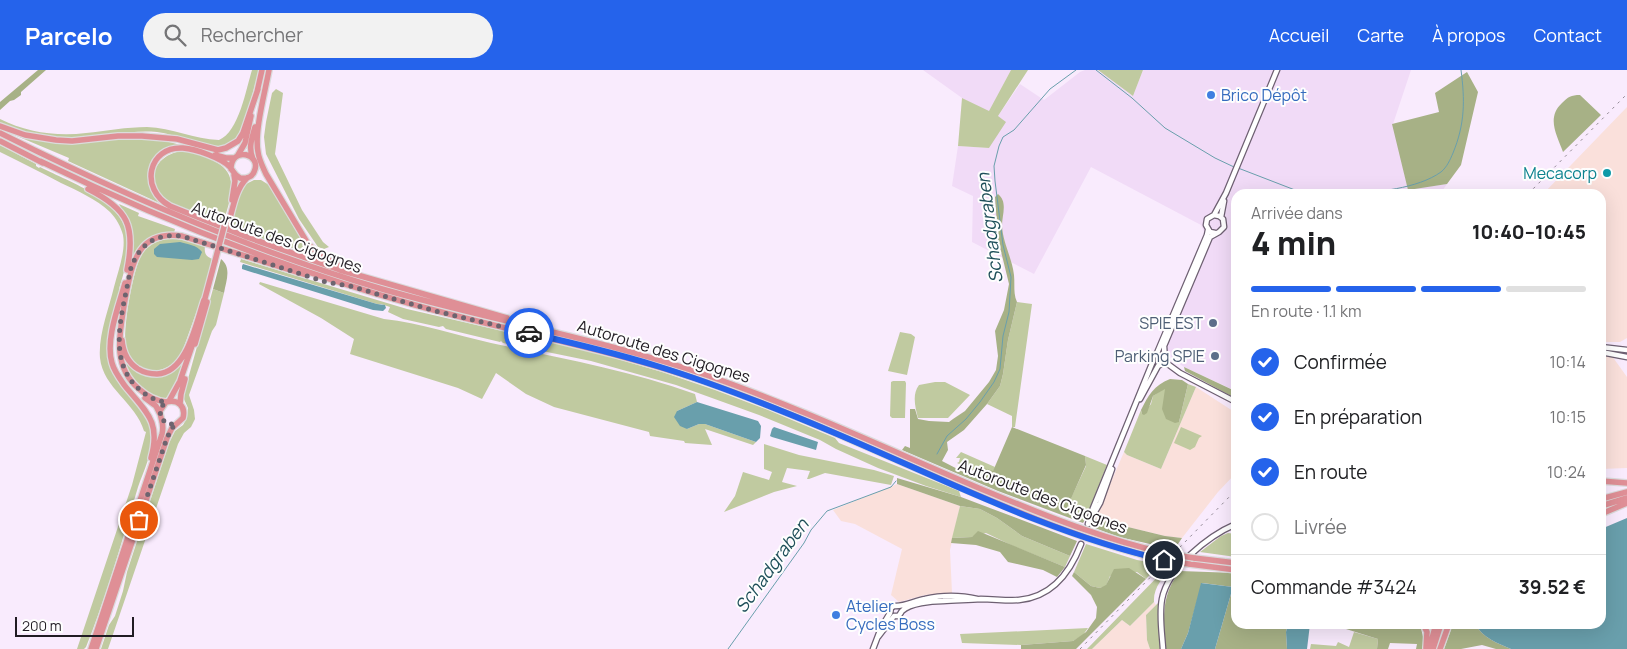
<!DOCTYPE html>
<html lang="fr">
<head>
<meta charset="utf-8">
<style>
  body { margin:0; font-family:Manrope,sans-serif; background:#f2f2f2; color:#202124; height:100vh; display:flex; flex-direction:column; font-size:19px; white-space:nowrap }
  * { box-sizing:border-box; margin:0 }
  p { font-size:16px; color:#757577 }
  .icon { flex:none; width:28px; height:28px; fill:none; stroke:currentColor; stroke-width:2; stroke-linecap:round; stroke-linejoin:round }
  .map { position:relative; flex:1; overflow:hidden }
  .panel { position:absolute; left:1231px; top:119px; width:375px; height:440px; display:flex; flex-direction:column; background:#fff; border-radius:15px; box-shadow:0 5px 20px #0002 }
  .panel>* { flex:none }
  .scale { position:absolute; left:15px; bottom:12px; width:119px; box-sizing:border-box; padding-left:5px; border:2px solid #211c23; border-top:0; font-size:14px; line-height:18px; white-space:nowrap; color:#211c23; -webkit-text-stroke:4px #fefefe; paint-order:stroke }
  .pin { position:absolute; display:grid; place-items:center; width:42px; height:42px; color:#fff; margin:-21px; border:2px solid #fff; border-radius:50%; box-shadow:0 1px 5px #0007 }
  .courier { position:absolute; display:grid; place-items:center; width:50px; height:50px; margin:-25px; border:4px solid #2563eb; border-radius:50%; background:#fff; color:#222; box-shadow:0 1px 6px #0007 }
  .headline em { font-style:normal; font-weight:800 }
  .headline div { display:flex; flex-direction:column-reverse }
  .headline { display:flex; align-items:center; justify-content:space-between; height:85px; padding:0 20px }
  h1 { font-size:32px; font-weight:800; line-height:38px }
  .bar { display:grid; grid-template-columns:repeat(4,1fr); gap:8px 5px; align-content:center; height:60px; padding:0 20px }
  .bar i { height:6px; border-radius:4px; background:#e0e0e0 }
  .bar .active { background:#2563eb }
  .bar p { grid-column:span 4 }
  .line { display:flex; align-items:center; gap:12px; padding:0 20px; border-top:1px solid #e0e0e0 }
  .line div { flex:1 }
  ol { padding:0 20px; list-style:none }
  li { display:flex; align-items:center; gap:15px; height:55px }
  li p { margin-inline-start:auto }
  li .icon { padding:5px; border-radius:50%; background:#2563eb; color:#fff; stroke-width:4 }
  li:last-child { color:#757577 }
  li i { width:28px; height:28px; border:2px solid #e0e0e0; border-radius:50% }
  header { display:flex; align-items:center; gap:30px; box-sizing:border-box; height:70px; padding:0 25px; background:#2563eb; color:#fff }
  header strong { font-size:24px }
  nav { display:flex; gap:28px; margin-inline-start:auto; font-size:18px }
  .search { width:350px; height:45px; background:#f2f2f2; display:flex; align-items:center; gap:12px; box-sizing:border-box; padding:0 18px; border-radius:28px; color:#757577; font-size:19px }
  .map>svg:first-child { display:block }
  .commercial { fill:#fae0db }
  .built { fill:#f1dbf7 }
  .green { fill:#c0caa0 }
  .forest { fill:#a7b186 }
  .water { fill:#699fac }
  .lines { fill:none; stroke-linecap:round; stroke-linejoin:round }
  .stream { stroke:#699fac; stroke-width:1 }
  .secondary-casing { stroke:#6e6072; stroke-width:7 }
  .trunk-casing { stroke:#dbdbdc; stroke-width:8 }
  .secondary { stroke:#fff; stroke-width:4.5 }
  .trunk { stroke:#df8f96; stroke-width:5.5 }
  .rail { stroke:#918894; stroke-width:1; stroke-dasharray:2.5 5; stroke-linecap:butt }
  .trunk-bridge-casing { stroke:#dbdbdc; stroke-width:8; stroke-linecap:butt }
  .trunk-bridge { stroke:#df8f96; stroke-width:5.5 }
  .done { stroke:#6d646f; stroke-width:5; stroke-dasharray:0 9 }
  .route { stroke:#2563eb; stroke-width:6 }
  .shop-dot { fill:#3f7fe0; stroke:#fefefe; stroke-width:2 }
  .culture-dot { fill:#0f9aa8; stroke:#fefefe; stroke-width:2 }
  .service-dot { fill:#5c6f8a; stroke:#fefefe; stroke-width:2 }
  .labels { text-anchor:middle; stroke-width:4; stroke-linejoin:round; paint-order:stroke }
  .shop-label { font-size:16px; fill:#366cbe; stroke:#fefefe; text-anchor:start }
  .culture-label { font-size:16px; fill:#0d838f; stroke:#fefefe; text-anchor:end }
  .street-label { font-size:16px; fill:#211c23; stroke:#fefefe }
  .service-label { font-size:16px; fill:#4e5e75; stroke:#fefefe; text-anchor:end }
  .water-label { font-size:18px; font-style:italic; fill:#1f4f5a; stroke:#fefefe }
</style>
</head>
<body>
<header>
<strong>Parcelo</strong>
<div class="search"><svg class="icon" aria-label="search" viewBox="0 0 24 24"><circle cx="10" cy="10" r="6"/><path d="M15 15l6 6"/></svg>Rechercher</div>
<nav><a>Accueil</a><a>Carte</a><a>À propos</a><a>Contact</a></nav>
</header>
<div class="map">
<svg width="1627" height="579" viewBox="0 0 1627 579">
  <rect width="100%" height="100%" fill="#f9ebfd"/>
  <!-- commercial -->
  <path class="commercial" d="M 1627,37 L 1627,268 L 1620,272 L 1607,272 L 1601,271 L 1601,124 L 1543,124 Z
    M 1601,283 L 1612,286 L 1627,307 L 1627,398 L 1601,399 Z
    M 1196,317 L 1236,343 L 1236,403 L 1218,422 L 1182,468 L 1165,466 L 1095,449 L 1124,382 L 1127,385 L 1161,399 Z
    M 897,414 L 960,436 L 950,480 L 952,523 L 925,525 L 899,532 L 891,525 L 902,479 L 855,454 L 841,451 L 833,440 Z
    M 1154,532 L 1156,535 L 1146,545 L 1147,569 L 1150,579 L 1092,579 L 1122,550 L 1130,556 Z"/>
  <!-- built -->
  <path class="built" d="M 923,0 L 1011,0 L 989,42 L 962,28 Z
    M 1085,0 L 1098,0 L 1133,26 L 1143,0 L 1411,0 L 1393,54 L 1408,119 L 1447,114 L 1440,124 L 1236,124 L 1236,321 L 1184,297 L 1156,278 L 1205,164 L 1201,155 L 1091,97 L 1034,204 L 972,172 L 973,126 L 952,116 L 958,76 L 989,78 L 998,46 L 1020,14 L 1044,30 L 1080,2 Z"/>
  <!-- green -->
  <path class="green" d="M 252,0 L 259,0 C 254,16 244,65 231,73 C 216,83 176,64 157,62 C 133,60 109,65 85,68 C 56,70 26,64 0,53 L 0,49 C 26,62 57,67 86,63 C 106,61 127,57 147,57 C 172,58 194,69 219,70 C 239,62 246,19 252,0 Z
    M 1011,0 L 1028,0 L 998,46 L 1006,52 L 989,78 L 958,76 L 962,28 L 989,41 Z
    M 1098,0 L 1143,0 L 1133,26 Z
    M 276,19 L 283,23 L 275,84 L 302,140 L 323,172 L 329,177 L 324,179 L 318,177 L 299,149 L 266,84 L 264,67 L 266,52 L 272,23 Z
    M 12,62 L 39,69 L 125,68 L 161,70 L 189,77 L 160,83 L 149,112 L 156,128 L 168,137 L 68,91 L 69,88 L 12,64 Z
    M 0,75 L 36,94 L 36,96 L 39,98 L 40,97 C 71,113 126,130 128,171 C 129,188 123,205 119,219 L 120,220 C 114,244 101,275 111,298 C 115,310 125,320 133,329 C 141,339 150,349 152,362 C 154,380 144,400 138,417 C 122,471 107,525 86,577 L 84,579 L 77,579 L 132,415 L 146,362 L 144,361 C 136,333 103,318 100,288 C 98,266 109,238 114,217 C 118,201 126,181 123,165 C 121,157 116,148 110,142 C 96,129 78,121 61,113 C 41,102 20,92 0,82 Z
    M 186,81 C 202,85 229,92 231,112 C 233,125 226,142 223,154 L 214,151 L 215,149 C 198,144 177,140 164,129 C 142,109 158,81 186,81 Z
    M 254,110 L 261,110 L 269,115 L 305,174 L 311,181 L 325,193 L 300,184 L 300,180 C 277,175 253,166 230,157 L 237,130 L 244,115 Z
    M 119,134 L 139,143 L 138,146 L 175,159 L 174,163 C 157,168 141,170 133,187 L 132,187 C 136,163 129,154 119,134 Z
    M 171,168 L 189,171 L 205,176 C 204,184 206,186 212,189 L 204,221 L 181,285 C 166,307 132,307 126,278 C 122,262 133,198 142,184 C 149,174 159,170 171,168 Z
    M 241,189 L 407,239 L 597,283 L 662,302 L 715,320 L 768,340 L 835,368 L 839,373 L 959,421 L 961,427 L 926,416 L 878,398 L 836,379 L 820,370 L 759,345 L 676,315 L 591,291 L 503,273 L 501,271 L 500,272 L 446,259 L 443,256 L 439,257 L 403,249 L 388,242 L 390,237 L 381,234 L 377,234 L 240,192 Z
    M 260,212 L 384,249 C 420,253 456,265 491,273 C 560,288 629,300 695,324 L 697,332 L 677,341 L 687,359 L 699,354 L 705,354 L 756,372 L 760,368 L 753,375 L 705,359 L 712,375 L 685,373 L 684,371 L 650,366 L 649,362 L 554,337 L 526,324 L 496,303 L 482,329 L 458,318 L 350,284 L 354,269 L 321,248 L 259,214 Z
    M 213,219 L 224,223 L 216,255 L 212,261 L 189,325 L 194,340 L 195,349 L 191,357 L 184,363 L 178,374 L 108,579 L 101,579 L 109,555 L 115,546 L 123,521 L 127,502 L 169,373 L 175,361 L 183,355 L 187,348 L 188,338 L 183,327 Z
    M 1017,232 L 1032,234 L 1015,357 L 1012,357 L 1012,346 L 987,334 L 1000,316 L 1003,304 L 1008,270 Z
    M 900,262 L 911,264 L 915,267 L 907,305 L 888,301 Z
    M 123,284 L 146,304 L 178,297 L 183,292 C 180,300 174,323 166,328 C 161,330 156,327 151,325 C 135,316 127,301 123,284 Z
    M 893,311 L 905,311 L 906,313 L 905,348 L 892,348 L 890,346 L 891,312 Z
    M 935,312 L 945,312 L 970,325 L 948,348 L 918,348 C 915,337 912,324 919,315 Z
    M 1188,314 L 1196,317 L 1161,399 L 1127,385 L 1124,382 L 1126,377 L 1141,340 L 1142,344 L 1151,334 L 1153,326 L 1165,318 L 1179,352 Z
    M 1181,357 L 1202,366 L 1199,368 L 1195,377 L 1190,380 L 1174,373 Z
    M 764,374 L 799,385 L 874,400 L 894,406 L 891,415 L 825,403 L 809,409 L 807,409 L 810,401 L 787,398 L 782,412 L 797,416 L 774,422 L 724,442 L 735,426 L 743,402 L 769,410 L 772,402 L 764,399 Z
    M 961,382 L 995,397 L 993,402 L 977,396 L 974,401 L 957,393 L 959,392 L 960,388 L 956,388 Z
    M 1085,386 L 1107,395 L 1086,448 L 1065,441 L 1086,396 Z
    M 960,436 L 980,439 L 997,448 L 1022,466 L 1070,486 L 1065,497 L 1013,476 L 986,463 L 972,467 L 952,468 Z
    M 1228,463 L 1236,464 L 1236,487 L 1200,482 L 1221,466 Z
    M 1086,474 L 1137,490 L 1160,494 L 1146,509 L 1137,502 L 1110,506 L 1106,516 L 1100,518 L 1091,516 L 1074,502 Z
    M 1167,497 L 1172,497 C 1163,507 1153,518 1154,532 L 1130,556 L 1122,550 L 1092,579 L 1087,579 Z
    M 1159,532 L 1160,534 L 1159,553 L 1161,579 L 1150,579 L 1147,570 L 1146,545 Z
    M 1088,558 L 1083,565 L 1073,571 L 1021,575 L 962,573 L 960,564 Z
    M 1354,562 L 1378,569 L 1377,579 L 1310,579 L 1311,574 L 1336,576 L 1338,572 L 1349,577 Z"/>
  <!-- forest -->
  <path class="forest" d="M 38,0 L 46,0 L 21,22 L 21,25 L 14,30 L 10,31 L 0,40 L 0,32 Z
    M 1467,2 L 1478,22 L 1461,95 L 1447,114 L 1408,120 L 1392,54 L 1439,42 L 1435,23 Z
    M 1580,25 L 1601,45 L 1563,82 C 1557,65 1546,48 1562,33 C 1568,27 1571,25 1580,25 Z
    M 998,124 C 1008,132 1002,145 1002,156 C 1003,173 1012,188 1014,205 C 1015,215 1013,223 1017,232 L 1008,270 L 1003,304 L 1000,316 L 987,334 L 964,360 L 947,372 L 948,380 L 942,391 L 971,406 L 977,396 L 993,401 L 1012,357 L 1085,386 L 1086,395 L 1066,440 L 1086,448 L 1083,453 L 998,421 L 902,380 L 905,376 L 910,378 L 910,339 L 915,339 L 918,349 L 929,351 L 949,352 L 953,349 L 965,341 L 989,312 L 996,300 L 998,286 L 995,261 L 1004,240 L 1009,214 L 998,169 L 995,127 Z
    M 221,189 C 232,198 226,211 224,223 L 213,219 Z
    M 1184,297 L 1235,321 L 1233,327 L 1185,301 Z
    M 1170,309 L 1182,310 L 1188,314 L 1179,352 L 1175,353 L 1166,349 L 1162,339 L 1165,319 L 1153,326 L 1147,343 L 1144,345 L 1142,344 L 1141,340 C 1148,326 1154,315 1170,309 Z
    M 897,408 L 961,427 L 1077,471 L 1070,486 L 1022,466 L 997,448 L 980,439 L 960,436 L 897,414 Z
    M 1095,449 L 1165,466 L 1182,468 L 1176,477 L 1172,479 L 1119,467 L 1092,457 Z
    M 978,461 L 1065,497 L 1057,507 L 1043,500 L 1008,492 L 1000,482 L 976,475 L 951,473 L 952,468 L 972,467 Z
    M 1129,498 L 1146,509 L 1076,579 L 1021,579 L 1021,575 L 1073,571 L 1086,562 L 1096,548 L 1097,537 L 1091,525 L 1072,506 L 1074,502 L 1091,516 L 1100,518 L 1106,515 L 1114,499 Z
    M 1180,501 L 1236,503 L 1236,554 L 1288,554 L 1286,562 L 1287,579 L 1215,579 L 1233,517 L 1202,513 L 1188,563 L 1181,579 L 1165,579 C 1164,549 1160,526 1180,501 Z
    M 1345,554 L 1420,554 L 1424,571 L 1422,579 L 1416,579 L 1417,574 L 1390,573 L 1388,579 L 1377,579 L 1378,569 L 1346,559 Z
    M 1453,554 L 1475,554 C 1483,568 1497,573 1511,579 L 1496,579 L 1482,575 L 1461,579 L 1444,579 Z"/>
  <!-- water -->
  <path class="water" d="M 180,172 C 187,174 197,175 202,182 L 199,189 L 192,190 L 157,187 L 154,184 L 154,179 L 160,174 Z
    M 243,194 L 377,234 L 385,235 L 386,238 L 383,241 L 373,240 L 248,201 L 242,199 L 242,196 Z
    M 697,332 L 758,351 L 761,356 L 760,368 L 756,372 L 705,354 L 699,354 L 687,359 L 680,356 L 674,347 L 677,341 Z
    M 774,357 L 818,372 L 816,380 L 772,367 L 770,366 L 772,359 Z
    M 1627,448 L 1627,579 L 1511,579 C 1497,573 1483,568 1475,554 L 1601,554 L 1601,459 Z
    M 1201,513 L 1233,517 L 1215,579 L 1181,579 L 1188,563 Z
    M 1288,554 L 1310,554 L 1307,579 L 1287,579 L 1286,562 Z"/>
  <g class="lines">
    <!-- stream -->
    <path class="stream" d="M 1096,0 L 1132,28 L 1165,58 L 1215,88 L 1234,97
      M 1238,98 L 1295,120 L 1309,124
      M 1348,124 C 1377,122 1417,119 1441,102 C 1447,97 1450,90 1453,83 C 1465,54 1465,30 1461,0
      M 937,384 L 947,366 L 966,349 L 980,332 L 994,312 L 1000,299 L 1003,266 L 1009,242 L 1011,207 L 1003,175 L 995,111 L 994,96 L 999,76 L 1003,67 L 1014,60 L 1050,19 L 1076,0
      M 728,579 L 804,473 L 811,460 L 827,441 L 891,417 L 896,411"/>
    <defs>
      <path id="secondary" d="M 1214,145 L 1226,123 L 1277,0
        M 1221,147 L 1224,131
        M 1215,163 L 1210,162 L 1206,155 L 1207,149 L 1214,145 L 1219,146 L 1223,149 L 1224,157 L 1219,162 L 1210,167 L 1164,276 L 1165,292 L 1180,303 L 1236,332
        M 1601,277 L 1627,280
        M 1601,282 L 1627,287
        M 1140,329 L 1158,296 L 1165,292
        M 1092,447 L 1100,433 L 1112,399
        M 1088,454 L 1093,438 L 1153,291 L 1153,287 L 1157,283 L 1207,165 L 1208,160
        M 878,567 L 894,546 L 898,546 C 900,545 901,542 902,541 C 910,533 932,531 943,531 C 956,530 968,530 981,529 C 994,529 1007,531 1019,530 C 1052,527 1070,503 1081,474
        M 873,579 L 881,558 L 890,543 L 891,538 L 894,536 C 904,537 914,531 925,529 C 941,525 961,525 977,529
        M 1163,579 C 1162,563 1159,545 1162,529 C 1168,498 1208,466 1236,454"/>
      <path id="trunk" d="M 269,0 C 265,22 254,62 258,82 C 259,90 263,97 266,104 L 308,174 L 320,185 L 343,198
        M 257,22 L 262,0
        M 0,56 L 25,65 L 56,70 L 72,71 L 118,66 L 142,66 L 177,69 L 218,80 L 226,78 L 238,71 L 243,63 L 258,19
        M 0,63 C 123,125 249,180 382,219 C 490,250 602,269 709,306 C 803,339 894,382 986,421 C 1046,446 1106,470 1169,484
        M 0,71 L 43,93
        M 215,85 L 226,88 L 234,88
        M 238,85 L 245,73 L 251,46
        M 253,89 C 248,78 252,68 255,57
        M 40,91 C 161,150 286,199 415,235 C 512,262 611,279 706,312 C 789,341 869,378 950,413 C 1020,443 1089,473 1164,490
        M 231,99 C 231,75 263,84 254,102 C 252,107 246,109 240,108 C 234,105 234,102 230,97 C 221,88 196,79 183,78 C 148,76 139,119 170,136 L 247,167 L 340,200 L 507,248
        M 88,119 C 128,139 136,156 127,200
        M 232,130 L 235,111 L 234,105
        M 228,155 C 233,139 235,120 247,108
        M 125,213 C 119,235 105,270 112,293 C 114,301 120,309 125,316 C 147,343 161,352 151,388
        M 204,232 L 215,191
        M 122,270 C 123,282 127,292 138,299 C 143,302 150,304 157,304 C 187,303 196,253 204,230
        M 195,274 L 207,232
        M 145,328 L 156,336 L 160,344
        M 169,331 L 180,311 L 194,270
        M 166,332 C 156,331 147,326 139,319 C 111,295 120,262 125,230 C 132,195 136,160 182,166 L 306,205
        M 180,334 L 181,324 L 185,309
        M 1601,411 L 1627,413
        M 1601,429 L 1627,422
        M 1601,436 L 1627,428
        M 1601,444 L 1627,433
        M 1194,488 L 1236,493
        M 1189,494 L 1236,500
        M 1423,554 L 1427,562 L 1426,578
        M 91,579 L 162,364 C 165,353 160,350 160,341 L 166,332 C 178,329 186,336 183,348 L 172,358 L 167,368 L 96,579
        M 1429,579 L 1436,554
        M 1433,579 L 1441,554
        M 1440,579 L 1449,554"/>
    </defs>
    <!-- secondary casing -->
    <use href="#secondary" class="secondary-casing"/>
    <!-- trunk casing -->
    <use href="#trunk" class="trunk-casing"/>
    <!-- secondary -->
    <use href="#secondary" class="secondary"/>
    <!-- trunk -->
    <use href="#trunk" class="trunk"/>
    <!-- rail -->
    <path class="rail" d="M 1528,124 L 1627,24
      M 1080,579 L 1236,420"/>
    <defs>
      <path id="trunk-bridge" d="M 215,191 L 225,153
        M 1169,484 L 1194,488
        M 1164,490 L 1189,494"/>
    </defs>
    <!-- trunk-bridge casing -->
    <use href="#trunk-bridge" class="trunk-bridge-casing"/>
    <!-- trunk-bridge -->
    <use href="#trunk-bridge" class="trunk-bridge"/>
  </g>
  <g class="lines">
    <!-- done -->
    <path class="done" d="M 139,450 L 167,368 L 172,358 L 176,354 L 167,354 L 160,347 L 161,337 L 166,332 C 156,331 147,326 139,319 C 105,289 124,239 130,201 C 138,175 155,163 182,166 L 326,212 L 350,216 L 435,241 L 529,263"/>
    <!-- route -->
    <path class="route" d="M 529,263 C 573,273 615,283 657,296 C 716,314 773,337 830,361 C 939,407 1049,464 1164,490"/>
  </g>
  <!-- markers -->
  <g class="shop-dot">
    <circle cx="1211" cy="25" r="5"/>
    <circle cx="836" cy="545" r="5"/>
  </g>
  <circle class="culture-dot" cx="1607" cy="103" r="5"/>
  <g class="service-dot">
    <circle cx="1213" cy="253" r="5"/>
    <circle cx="1215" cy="286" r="5"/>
  </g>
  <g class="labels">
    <!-- shop labels -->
    <g class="shop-label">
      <text x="1221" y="31">Brico Dépôt</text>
      <text x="846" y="542">Atelier<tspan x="846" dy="18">Cycles Boss</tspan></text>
    </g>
    <!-- culture labels -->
    <g class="culture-label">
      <text x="1597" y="109">Mecacorp</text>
    </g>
    <!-- street labels -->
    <g class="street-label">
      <text transform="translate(277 167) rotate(20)" y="6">Autoroute des Cigognes</text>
      <text transform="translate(664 281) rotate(17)" y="6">Autoroute des Cigognes</text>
      <text transform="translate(1043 426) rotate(21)" y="6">Autoroute des Cigognes</text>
    </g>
    <!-- service labels -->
    <g class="service-label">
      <text x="1203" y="259">SPIE EST</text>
      <text x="1205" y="292">Parking SPIE</text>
    </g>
    <!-- water labels -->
    <g class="water-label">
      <text transform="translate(990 158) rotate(-97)" y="6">Schadgraben</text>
      <text transform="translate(772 496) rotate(-54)" y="6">Schadgraben</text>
    </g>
  </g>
</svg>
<div class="scale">200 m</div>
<div class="pin" style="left:139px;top:450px;background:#ea580c"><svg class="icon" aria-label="bag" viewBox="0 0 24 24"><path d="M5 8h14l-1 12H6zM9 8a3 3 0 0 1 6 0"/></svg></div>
<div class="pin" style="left:1164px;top:490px;background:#1f2937"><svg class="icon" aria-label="home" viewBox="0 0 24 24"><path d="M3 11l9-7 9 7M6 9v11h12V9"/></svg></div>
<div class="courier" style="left:529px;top:263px"><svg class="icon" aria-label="car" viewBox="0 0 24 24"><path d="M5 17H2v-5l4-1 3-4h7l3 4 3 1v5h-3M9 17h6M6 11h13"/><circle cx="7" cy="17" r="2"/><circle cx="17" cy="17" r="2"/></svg></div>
<section class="panel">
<div class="headline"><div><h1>4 min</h1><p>Arrivée dans</p></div><em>10:40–10:45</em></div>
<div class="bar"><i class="active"></i><i class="active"></i><i class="active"></i><i></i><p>En route · 1.1 km</p></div>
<ol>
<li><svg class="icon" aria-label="check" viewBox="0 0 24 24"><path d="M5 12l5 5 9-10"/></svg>Confirmée<p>10:14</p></li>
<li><svg class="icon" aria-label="check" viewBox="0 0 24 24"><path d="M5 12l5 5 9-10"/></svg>En préparation<p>10:15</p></li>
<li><svg class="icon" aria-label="check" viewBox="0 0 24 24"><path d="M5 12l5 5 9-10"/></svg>En route<p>10:24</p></li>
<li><i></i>Livrée</li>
</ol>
<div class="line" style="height:65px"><div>Commande #3424</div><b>39.52 €</b></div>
</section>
</div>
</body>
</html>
